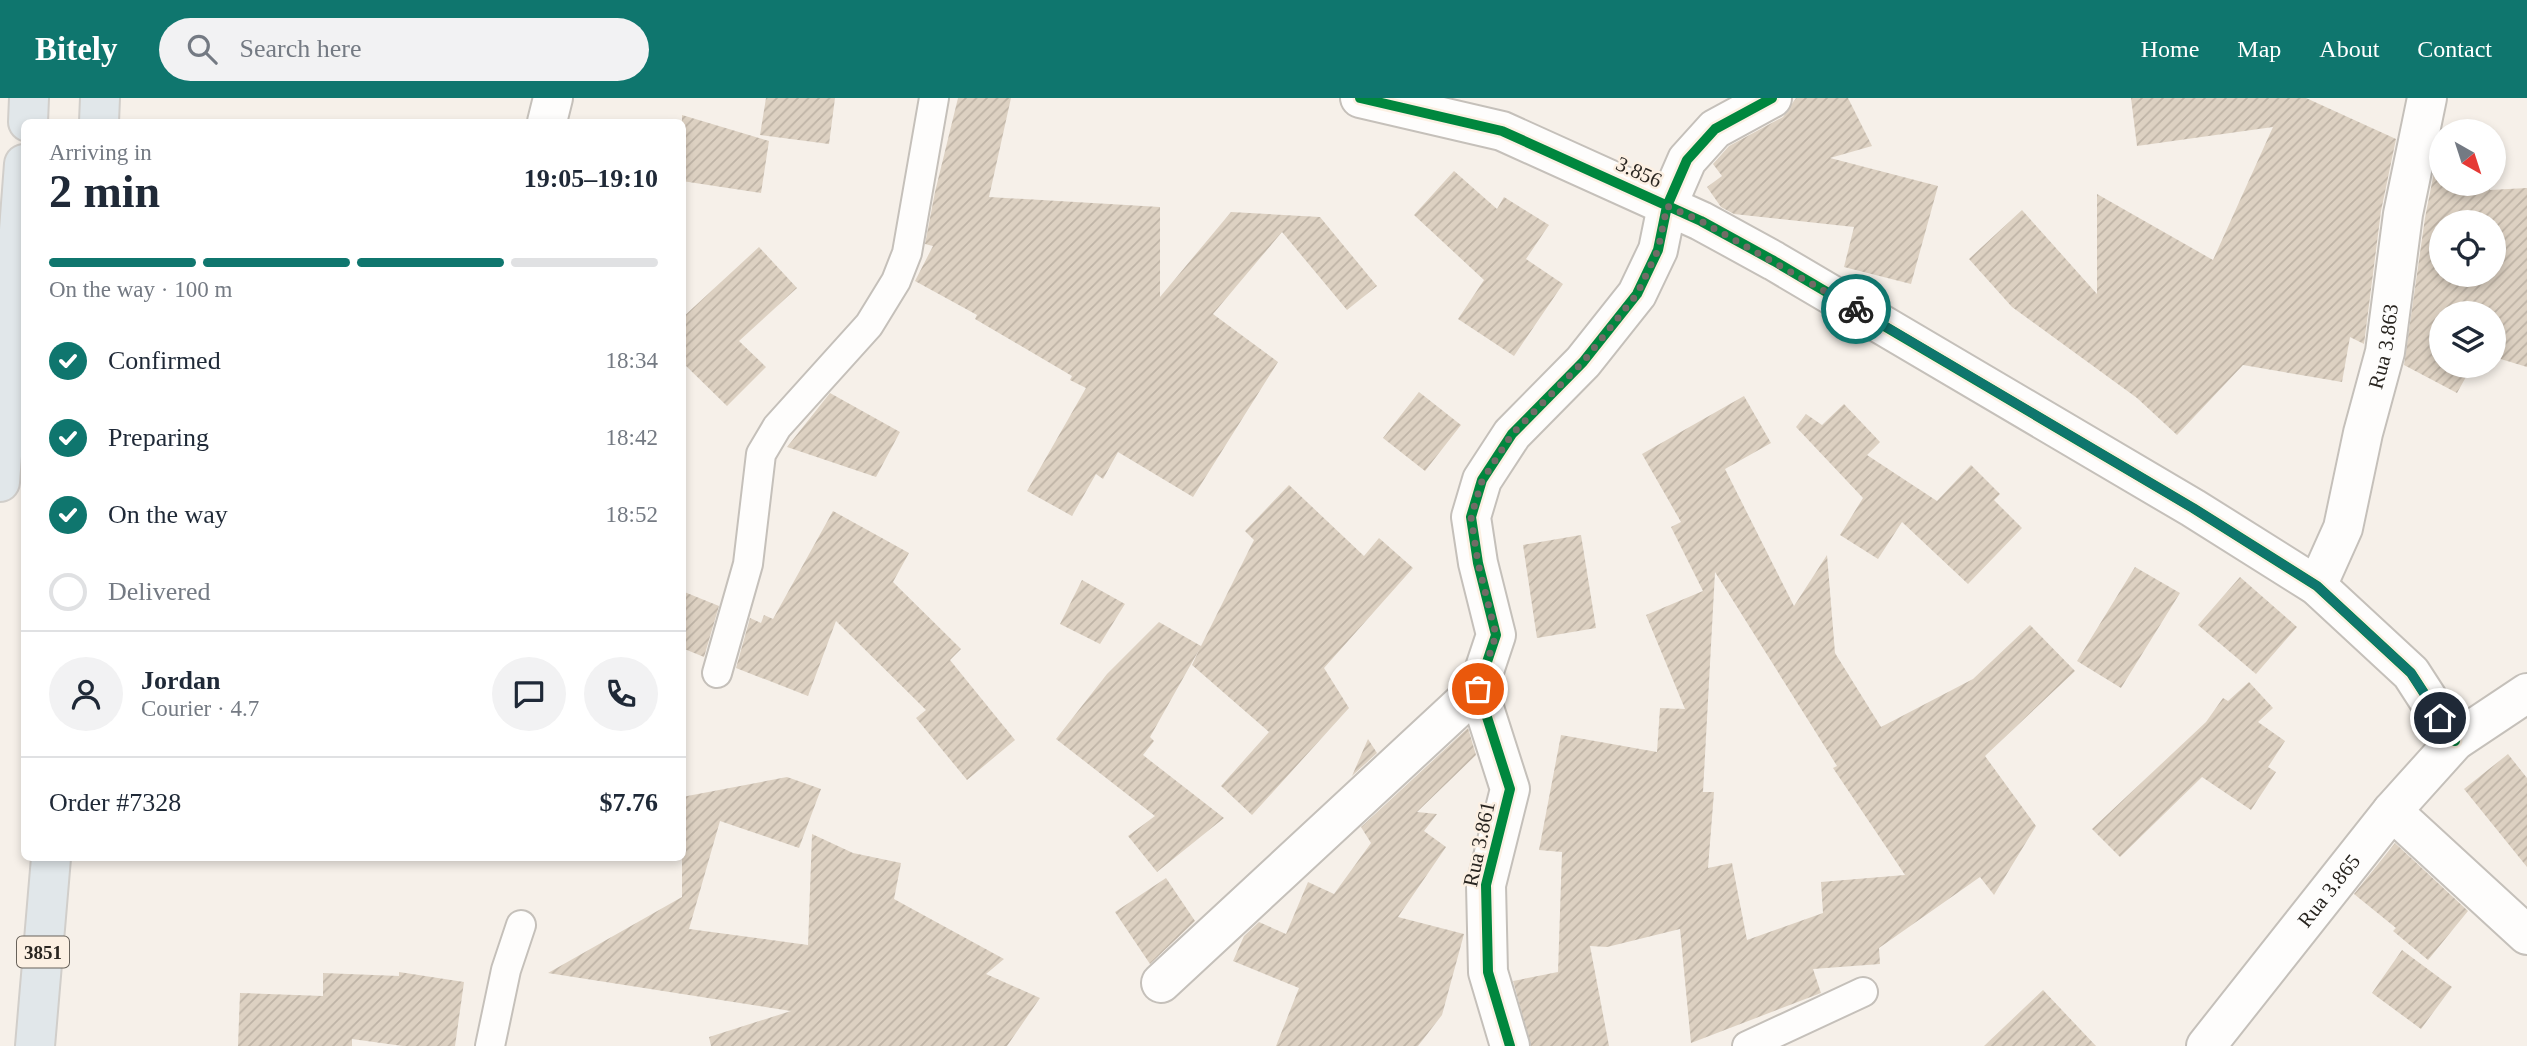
<!DOCTYPE html>
<html lang="en">
<head>
<meta charset="utf-8">
<style>
  body { margin:0; font-family:"Times New Roman",serif; background:#f2f2f3; color:#1f2937; height:100vh; display:flex; flex-direction:column; font-size:26px; white-space:nowrap }
  * { box-sizing:border-box; margin:0 }
  p { font-size:23px; color:#747a83 }
  .icon { flex:none; width:38px; height:38px; fill:none; stroke:currentColor; stroke-width:2; stroke-linecap:round; stroke-linejoin:round }
  .map { position:relative; flex:1; overflow:hidden }
  .drawer { position:absolute; left:21px; top:21px; width:665px; height:742px; display:flex; flex-direction:column; background:#fff; border-radius:10px; box-shadow:0 4px 10px #0003 }
  .drawer>* { flex:none }
  .needle { width:46px; rotate:141deg }
  .tools { position:absolute; left:2429px; top:21px; display:grid; gap:14px }
  .tools a { display:grid; place-items:center; width:77px; height:77px; border-radius:50%; background:#fff; box-shadow:0 4px 10px #0003; font-size:35px }
  .pin { position:absolute; display:grid; place-items:center; width:60px; height:60px; color:#fff; margin:-30px; border:4px solid #fff; border-radius:50%; box-shadow:0 2px 7px #0007 }
  .courier { position:absolute; display:grid; place-items:center; width:70px; height:70px; margin:-35px; border:5px solid #0f766e; border-radius:50%; background:#fff; color:#222; box-shadow:0 2px 9px #0007 }
  .overview em { font-style:normal; font-weight:700 }
  .overview div { display:flex; flex-direction:column-reverse }
  .overview { display:flex; align-items:center; justify-content:space-between; height:119px; padding:0 28px }
  h1 { font-size:46px; font-weight:700; line-height:52px }
  .bar { display:grid; grid-template-columns:repeat(4,1fr); gap:10px 7px; align-content:center; height:84px; padding:0 28px }
  .bar i { height:9px; border-radius:5px; background:#e0e1e3 }
  .bar .on { background:#0f766e }
  .bar p { grid-column:span 4 }
  .line { display:flex; align-items:center; gap:18px; padding:0 28px; border-top:2px solid #e0e1e3 }
  .line div { flex:1 }
  .round { display:grid; place-items:center; flex:none; width:74px; height:74px; border-radius:37px; background:#f2f2f3 }
  ol { padding:0 28px; list-style:none }
  li { display:flex; align-items:center; gap:21px; height:77px }
  li p { margin-inline-start:auto }
  li .icon { padding:7px; border-radius:50%; background:#0f766e; color:#fff; stroke-width:4 }
  li:last-child { color:#747a83 }
  li i { width:38px; height:38px; border:4px solid #e0e1e3; border-radius:50% }
  header { display:flex; align-items:center; gap:42px; box-sizing:border-box; height:98px; padding:0 35px; background:#0f766e; color:#fff }
  header strong { font-size:33px }
  nav { display:flex; gap:38px; margin-inline-start:auto; font-size:24px }
  .search { width:490px; height:63px; background:#f2f2f3; display:flex; align-items:center; gap:18px; box-sizing:border-box; padding:0 24px; border-radius:38px; color:#747a83; font-size:26px }
  .map>svg:first-child { display:block }
  .building { fill:url(#building-hatch); fill-rule:evenodd }
  .lines { fill:none; stroke-linecap:round; stroke-linejoin:round }
  .service-casing { stroke:#c5c0ba; stroke-width:32 }
  .minor-casing { stroke:#c5c0ba; stroke-width:42 }
  .primary-casing { stroke:#d1ceca; stroke-width:42 }
  .service { stroke:#fefdfc; stroke-width:28 }
  .minor { stroke:#fefdfc; stroke-width:38 }
  .primary { stroke:#e1e7ea; stroke-width:38 }
  .cycleway-casing { stroke:#fcf0e3; stroke-width:15 }
  .cycleway { stroke:#00873e; stroke-width:10 }
  .done { stroke:#716c66; stroke-width:7; stroke-dasharray:0 12.6 }
  .route { stroke:#0f766e; stroke-width:9 }
  .labels { text-anchor:middle; stroke-width:5; stroke-linejoin:round; paint-order:stroke }
  .shield { fill:#fcf0e3; stroke:#68625a; stroke-width:2 }
  .shield-label { font-size:19px; font-weight:bold; fill:#292520 }
  .street-label { font-size:21px; fill:#292520; stroke:#fcf0e3 }
</style>
</head>
<body>
<header>
<strong>Bitely</strong>
<div class="search"><svg class="icon" aria-label="search" viewBox="0 0 24 24"><circle cx="10" cy="10" r="6"/><path d="M15 15l6 6"/></svg>Search here</div>
<nav><a>Home</a><a>Map</a><a>About</a><a>Contact</a></nav>
</header>
<div class="map">
<svg width="2527" height="948" viewBox="0 0 2527 948">
  <defs>
    <pattern id="building-hatch" width="6" height="6" patternUnits="userSpaceOnUse" patternTransform="scale(1.75)"><rect width="6" height="6" fill="#ddd1c2"/><path d="M-1 1l2-2M0 6l6-6M5 7l2-2" fill="none" stroke="#beb3a6"/></pattern>
  </defs>
  <rect width="100%" height="100%" fill="#f6f0e9"/>
  <!-- building -->
  <path class="building" d="M 766,0 L 835,0 L 829,46 L 760,37 Z
    M 958,0 L 1011,0 L 989,99 L 1160,109 L 1160,199 L 1231,114 L 1320,119 L 1377,188 L 1347,212 L 1282,134 L 1213,216 L 1278,264 L 1193,399 L 1118,354 L 1103,381 L 1096,376 L 1072,418 L 1027,393 L 1086,290 L 1070,282 L 1072,278 L 975,221 L 977,217 L 915,183 L 933,148 L 925,146 L 935,94 Z
    M 1796,0 L 1848,0 L 1872,48 L 1830,60 L 1938,88 L 1911,186 L 1844,169 L 1854,129 L 1734,116 L 1721,109 L 1707,89 L 1722,78 L 1713,66 L 1729,48 L 1783,19 Z
    M 2131,0 L 2306,0 L 2396,41 L 2381,113 L 2364,246 L 2350,239 L 2342,284 L 2243,267 L 2177,337 L 2137,300 L 2012,209 L 1969,161 L 2022,112 L 2097,196 L 2097,96 L 2213,162 L 2273,29 L 2137,48 Z
    M 682,17 L 769,43 L 761,95 L 682,83 Z
    M 2441,39 L 2441,86 L 2490,86 L 2490,92 L 2527,90 L 2527,269 L 2494,259 L 2494,215 L 2441,215 L 2441,268 L 2472,268 L 2457,295 L 2404,267 L 2425,120 ZM 2441,124 L 2494,124 L 2494,177 L 2441,177 Z
    M 1454,73 L 1497,111 L 1504,99 L 1549,127 L 1526,161 L 1563,186 L 1514,258 L 1458,221 L 1484,182 L 1414,117 Z
    M 759,149 L 797,190 L 739,243 L 766,269 L 727,308 L 682,264 L 682,220 Z
    M 1419,294 L 1461,327 L 1425,373 L 1383,340 Z
    M 830,295 L 900,334 L 876,379 L 787,349 Z
    M 1744,298 L 1771,345 L 1725,371 L 1794,508 L 1827,457 L 1835,555 L 1881,629 L 1973,581 L 2030,527 L 2075,573 L 1985,658 L 2036,728 L 1994,797 L 1980,779 L 1879,850 L 1880,866 L 1813,871 L 1821,895 L 1691,945 L 1680,831 L 1607,849 L 1590,848 L 1609,948 L 1531,948 L 1513,883 L 1558,874 L 1562,754 L 1539,752 L 1561,637 L 1657,654 L 1660,610 L 1685,611 L 1646,517 L 1703,493 L 1671,429 L 1681,424 L 1642,356 ZM 1715,474 L 1837,668 L 1833,670 L 1905,777 L 1821,784 L 1823,815 L 1747,842 L 1732,765 L 1708,770 L 1714,694 L 1703,694 Z
    M 1844,306 L 1880,344 L 1867,357 L 1937,403 L 1971,367 L 2000,396 L 1994,402 L 2022,430 L 1968,486 L 1902,424 L 1878,461 L 1840,437 L 1863,400 L 1796,329 L 1806,316 L 1822,327 Z
    M 1289,387 L 1364,458 L 1379,440 L 1413,470 L 1324,570 L 1349,610 L 1252,717 L 1221,688 L 1269,634 L 1192,567 L 1199,552 L 1150,639 L 1154,643 L 1143,657 L 1224,720 L 1157,774 L 1128,738 L 1155,718 L 1056,641 L 1107,576 L 1159,524 L 1201,548 L 1254,442 L 1245,433 Z
    M 833,413 L 909,455 L 893,484 L 961,551 L 950,562 L 1015,642 L 967,682 L 916,620 L 926,612 L 836,523 L 808,598 L 736,570 L 750,520 L 761,525 L 764,517 L 773,521 Z
    M 1581,437 L 1596,530 L 1537,540 L 1523,447 Z
    M 2135,469 L 2180,495 L 2121,590 L 2077,563 Z
    M 2240,479 L 2297,529 L 2256,576 L 2198,527 Z
    M 1082,482 L 1125,506 L 1100,546 L 1060,526 Z
    M 682,493 L 719,508 L 704,559 L 682,550 Z
    M 2249,584 L 2273,610 L 2258,624 L 2285,643 L 2268,669 L 2276,674 L 2251,712 L 2202,679 L 2120,759 L 2092,731 L 2206,624 L 2223,600 L 2228,603 Z
    M 1468,630 L 1476,657 L 1417,714 L 1437,716 L 1424,733 L 1446,749 L 1398,819 L 1464,836 L 1442,917 L 1418,948 L 1276,948 L 1299,890 L 1233,863 L 1244,838 L 1259,824 L 1286,836 L 1308,784 L 1334,796 L 1371,745 L 1361,729 Z
    M 1368,641 L 1377,655 L 1352,678 Z
    M 2508,656 L 2527,680 L 2527,769 L 2464,691 Z
    M 787,679 L 821,691 L 799,750 L 720,723 L 689,831 L 808,847 L 812,736 L 853,755 L 901,765 L 894,801 L 1004,861 L 986,876 L 1040,900 L 1007,948 L 711,948 L 709,939 L 791,913 L 548,875 L 682,799 L 682,699 Z
    M 2395,745 L 2468,813 L 2428,862 L 2393,833 L 2396,830 L 2354,796 Z
    M 1166,780 L 1195,823 L 1150,866 L 1115,814 Z
    M 2402,852 L 2452,889 L 2421,931 L 2372,895 Z
    M 399,874 L 464,884 L 455,948 L 403,948 L 352,941 L 352,948 L 238,948 L 240,895 L 323,898 L 323,875 L 399,878 Z
    M 2043,892 L 2096,948 L 1984,948 Z"/>
  <g class="lines">
    <defs>
      <path id="service" d="M 717,575 L 748,466 L 761,356 L 777,329 L 869,227 L 896,183 L 907,155 L 934,0
        M 490,948 L 506,872 L 521,827
        M 1747,948 L 1863,894"/>
      <g id="minor">
        <path d="M 1360,0 L 1502,33 L 1701,123 L 1774,163 L 2193,410 L 2317,488 L 2411,575 L 2455,643"/>
        <path d="M 547,24 L 553,0"/>
        <path id="s1" d="M 2317,488 L 2343,430 L 2363,335 L 2385,254 L 2403,116 L 2427,0"/>
        <path d="M 2392,713 L 2527,837"/>
        <path d="M 1161,885 L 1478,591"/>
        <path d="M 1510,948 L 1488,874 L 1486,787 L 1510,691 L 1478,591 L 1496,537 L 1478,465 L 1471,419 L 1482,382 L 1512,336 L 1583,264 L 1637,196 L 1658,152 L 1667,108 L 1687,62 L 1715,31 L 1772,0"/>
        <path id="s2" d="M 2206,948 L 2392,713 L 2455,643 L 2527,595"/>
      </g>
      <path id="primary" d="M 28,24 L 29,0
        M 99,24 L 100,0
        M 0,384 L 24,66
        M 35,948 L 51,760"/>
    </defs>
    <!-- service casing -->
    <use href="#service" class="service-casing"/>
    <!-- minor casing -->
    <use href="#minor" class="minor-casing"/>
    <!-- primary casing -->
    <use href="#primary" class="primary-casing"/>
    <!-- service -->
    <use href="#service" class="service"/>
    <!-- minor -->
    <use href="#minor" class="minor"/>
    <!-- primary -->
    <use href="#primary" class="primary"/>
    <defs>
      <path id="cycleway" d="M 1360,0 L 1502,33 L 1701,123 L 1774,163 L 2193,410 L 2317,488 L 2411,575 L 2455,643
        M 1510,948 L 1488,874 L 1486,787 L 1510,691 L 1478,591 L 1496,537 L 1478,465 L 1471,419 L 1482,382 L 1512,336 L 1583,264 L 1637,196 L 1658,152 L 1667,108 L 1687,62 L 1715,31 L 1772,0"/>
    </defs>
    <!-- cycleway casing -->
    <use href="#cycleway" class="cycleway-casing"/>
    <!-- cycleway -->
    <use href="#cycleway" class="cycleway"/>
  </g>
  <g class="lines">
    <!-- done -->
    <path class="done" d="M 1478,591 L 1496,537 L 1478,465 L 1471,419 L 1482,383 L 1512,336 L 1583,264 L 1637,196 L 1658,152 L 1667,108 L 1701,123 L 1856,211"/>
    <!-- route -->
    <path class="route" d="M 1856,211 L 2193,410 L 2317,488 L 2411,575 L 2440,620"/>
  </g>
  <g class="labels">
    <!-- shield labels -->
    <rect class="shield" x="17" y="838.5" width="52" height="31" rx="5"/>
    <g class="shield-label">
      <text x="43" y="861">3851</text>
    </g>
    <!-- street labels -->
    <g class="street-label">
      <text transform="translate(1639 74) rotate(24)" y="7">3.856</text>
      <text dy="7" stroke="none"><textPath href="#s1" startOffset="250">Rua 3.863</textPath></text>
      <text transform="translate(1479 746) rotate(-78)" y="7">Rua 3.861</text>
      <text dy="7" stroke="none"><textPath href="#s2" startOffset="198">Rua 3.865</textPath></text>
    </g>
  </g>
</svg>
<div class="tools">
<a><svg class="needle" viewBox="-14 -14 28 28"><path d="M0-13l5 13h-10z" fill="#e53935"/><path d="M0 13l5-13h-10z" fill="#747a83"/></svg></a>
<a><svg class="icon" aria-label="locate" viewBox="0 0 24 24"><circle cx="12" cy="12" r="6"/><path d="M12 2v4M12 18v4M2 12h4M18 12h4"/></svg></a>
<a><svg class="icon" aria-label="layers" viewBox="0 0 24 24"><path d="M12 4l9 5-9 5-9-5zM3 14l9 5 9-5"/></svg></a>
</div>
<div class="pin" style="left:1478px;top:591px;background:#ea580c"><svg class="icon" aria-label="bag" viewBox="0 0 24 24"><path d="M5 8h14l-1 12H6zM9 8a3 3 0 0 1 6 0"/></svg></div>
<div class="pin" style="left:2440px;top:620px;background:#1f2937"><svg class="icon" aria-label="home" viewBox="0 0 24 24"><path d="M3 11l9-7 9 7M6 9v11h12V9"/></svg></div>
<div class="courier" style="left:1856px;top:211px"><svg class="icon" aria-label="bike" viewBox="0 0 24 24"><circle cx="6" cy="16" r="4"/><circle cx="18" cy="16" r="4"/><path d="M6 16l4-8h5l3 8M10 8l3 8H6M13 5h3"/></svg></div>
<section class="drawer">
<div class="overview"><div><h1>2 min</h1><p>Arriving in</p></div><em>19:05–19:10</em></div>
<div class="bar"><i class="on"></i><i class="on"></i><i class="on"></i><i></i><p>On the way · 100 m</p></div>
<ol>
<li><svg class="icon" aria-label="check" viewBox="0 0 24 24"><path d="M5 12l5 5 9-10"/></svg>Confirmed<p>18:34</p></li>
<li><svg class="icon" aria-label="check" viewBox="0 0 24 24"><path d="M5 12l5 5 9-10"/></svg>Preparing<p>18:42</p></li>
<li><svg class="icon" aria-label="check" viewBox="0 0 24 24"><path d="M5 12l5 5 9-10"/></svg>On the way<p>18:52</p></li>
<li><i></i>Delivered</li>
</ol>
<div class="line" style="height:126px"><a class="round"><svg class="icon" aria-label="person" viewBox="0 0 24 24"><circle cx="12" cy="8" r="4"/><path d="M4 21q1-7 8-7t8 7"/></svg></a><div><b>Jordan</b><p>Courier · 4.7</p></div><a class="round"><svg class="icon" aria-label="chat" viewBox="0 0 24 24"><path d="M4 5h16v11H9l-5 4z"/></svg></a><a class="round"><svg class="icon" aria-label="phone" viewBox="0 0 24 24"><path d="M5 4h4l2 5-3 2q2 4 5 5l2-3 5 2v4C11 20 4 13 5 4z"/></svg></a></div>
<div class="line" style="height:91px"><div>Order #7328</div><b>$7.76</b></div>
</section>
</div>
</body>
</html>
